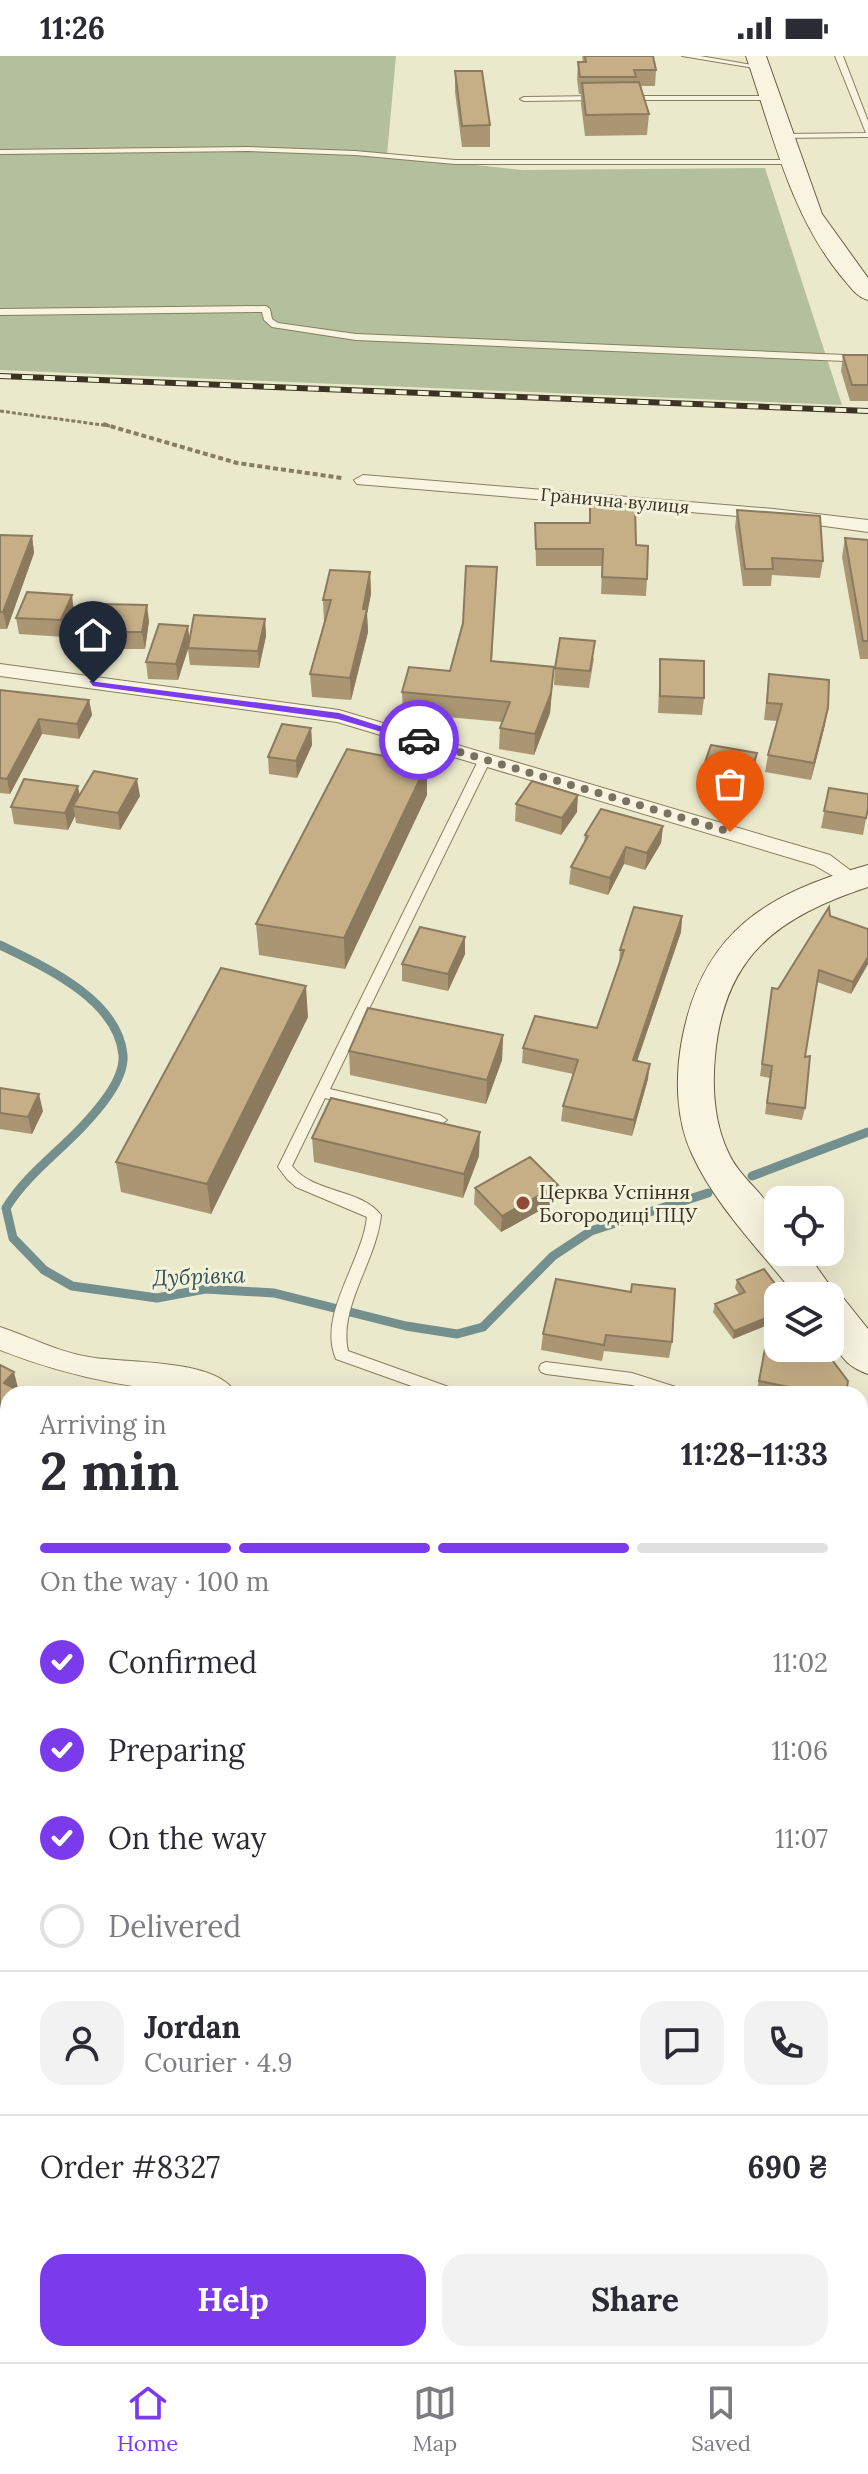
<!DOCTYPE html>
<html lang="en">
<head>
<meta charset="utf-8">
<style>
  body { margin:0; font-family:Lora,serif; background:#f2f2f3; color:#2b2b33; height:100vh; display:flex; flex-direction:column; font-size:30px; white-space:nowrap }
  * { box-sizing:border-box; margin:0 }
  p { font-size:26px; color:#7c7c81 }
  .icon { flex:none; width:44px; height:44px; fill:none; stroke:currentColor; stroke-width:2; stroke-linecap:round; stroke-linejoin:round }
  .map { position:relative; flex:1; overflow:hidden }
  .panel { position:absolute; left:0px; top:1330px; width:868px; height:976px; display:flex; flex-direction:column; background:#fff; border-radius:24px 24px 0 0; box-shadow:0 8px 32px #0002 }
  .panel>* { flex:none }
  .buttons { position:absolute; left:764px; top:1130px; display:grid; gap:16px }
  .buttons a { display:grid; place-items:center; width:80px; height:80px; border-radius:16px; background:#fff; box-shadow:0 8px 32px #0002; font-size:40px }
  .pin { position:absolute; display:grid; place-items:center; width:68px; height:68px; color:#fff; margin:-82px -34px; border-radius:50% 50% 50% 0; rotate:-45deg; box-shadow:0 0 8px #0007 }
  .pin .icon { rotate:45deg }
  .courier { position:absolute; display:grid; place-items:center; width:80px; height:80px; margin:-40px; border:6px solid #7c3aed; border-radius:50%; background:#fff; color:#222; box-shadow:0 2px 10px #0007 }
  .summary em { font-style:normal; font-weight:700 }
  .summary div { display:flex; flex-direction:column-reverse }
  .summary { display:flex; align-items:center; justify-content:space-between; height:136px; padding:0 40px }
  h1 { font-size:52px; font-weight:700; line-height:60px }
  .bar { display:grid; grid-template-columns:repeat(4,1fr); gap:12px 8px; align-content:center; height:96px; padding:0 40px }
  .bar i { height:10px; border-radius:6px; background:#e1e1e2 }
  .bar .current { background:#7c3aed }
  .bar p { grid-column:span 4 }
  .line { display:flex; align-items:center; gap:20px; padding:0 40px; border-top:2px solid #e1e1e2 }
  .line div { flex:1 }
  .round { display:grid; place-items:center; flex:none; width:84px; height:84px; border-radius:24px; background:#f2f2f3 }
  ol { padding:0 40px; list-style:none }
  li { display:flex; align-items:center; gap:24px; height:88px }
  li p { margin-inline-start:auto }
  li .icon { padding:8px; border-radius:50%; background:#7c3aed; color:#fff; stroke-width:4 }
  li:last-child { color:#7c7c81 }
  li i { width:44px; height:44px; border:4px solid #e1e1e2; border-radius:50% }
  .button { display:flex; gap:16px; margin-top:auto; padding:16px 40px }
  .button a { flex:1; height:92px; border-radius:24px; background:#7c3aed; color:#fff; font-size:32px; font-weight:700; line-height:92px; text-align:center }
  .button a+a { background:#f2f2f3; color:#2b2b33 }
  .status { display:flex; justify-content:space-between; align-items:center; height:56px; padding:0 40px; background:#fff; direction:ltr }
  .status svg { height:22px; fill:currentColor }
  .menu { display:flex; justify-content:space-around; align-items:center; height:112px; border-top:2px solid #e1e1e2; background:#fff; font-size:22px; color:#7c7c81 }
  .menu a { display:grid; justify-items:center; gap:4px }
  .menu .current { color:#7c3aed }
  .map>svg:first-child { display:block }
  .cemetery { fill:#b4bf9e }
  .lines { fill:none; stroke-linecap:round; stroke-linejoin:round }
  .stream { stroke:#738f8e; stroke-width:9 }
  .lane-casing { stroke:#877e61; stroke-width:2 }
  .street-casing { stroke:#877e61; stroke-width:2 }
  .secondary-casing { stroke:#695f44; stroke-width:2 }
  .path-far1 { stroke:#877e61; stroke-width:3; stroke-dasharray:4 2; stroke-linecap:butt }
  .path { stroke:#877e61; stroke-width:4; stroke-dasharray:5 3; stroke-linecap:butt }
  .lane { fill:#f7f5df; fill-rule:evenodd }
  .street { fill:#f7f5df; fill-rule:evenodd }
  .secondary { fill:#f7f5df; fill-rule:evenodd }
  .rail-casing { stroke:#3a3323; stroke-width:6 }
  .rail { stroke:#f3f2db; stroke-width:4; stroke-dasharray:11; stroke-linecap:butt }
  .wall { fill:#aa9673 }
  .shaded-wall { fill:#8b7a5e }
  .building { fill:#c6af86; stroke:#8b7a5e; stroke-width:2 }
  .route { fill:#7c3aed }
  .done { stroke:#78735e; stroke-width:8; stroke-dasharray:0 14.4 }
  .poi-dot { fill:#914a37; stroke:#f3f2db; stroke-width:3 }
  .labels { text-anchor:middle; stroke-width:6; stroke-linejoin:round; paint-order:stroke }
  .far-street-label { font-size:18px; fill:#3a3323; stroke:#f3f2db }
  .poi-label { font-size:20px; fill:#3a3323; stroke:#f3f2db; text-anchor:start }
  .water-label { font-size:22px; font-style:italic; fill:#345258; stroke:#f3f2db }
</style>
</head>
<body>
<div class="status"><b>11:26</b><svg viewBox="0 0 49 12"><path d="M0 12V9h3v3zM5 12V6h3v6zM10 12V3h3v9zM15 12V0h3v12zM26 1h20v11H26zM47 4h2v5h-2z"/></svg></div>
<div class="map">
<svg width="868" height="2306" viewBox="0 0 868 2306">
  <rect width="100%" height="100%" fill="#ebe9cc"/>
  <!-- cemetery -->
  <path class="cemetery" d="M 0,0 L 396,0 L 387,99 L 522,114 L 765,112 L 842,349 L 0,314 Z"/>
  <g class="lines">
    <!-- stream -->
    <path class="stream" d="M 0,889 C 43,910 118,943 123,999 C 125,1024 97,1055 81,1072 C 55,1099 26,1120 6,1152 L 13,1182 L 44,1214 L 72,1230 L 157,1242 L 205,1233 L 274,1237 L 406,1270 L 457,1278 L 483,1271 L 553,1200 L 591,1175 L 708,1137
      M 752,1120 L 868,1076"/>
    <defs>
      <path id="lane" d="M 682,0 L 700,0 L 764,11 L 760,13 Z
        M 835,0 L 843,0 L 868,65 L 868,81 L 781,82 L 780,80 L 784,78 L 866,77 Z
        M 599,40 L 603,42 L 602,44 L 524,45 L 520,43 L 524,41 Z
        M 628,40 L 771,40 L 775,42 L 771,44 L 625,44 L 624,42 Z
        M 248,91 L 355,95 L 455,104 L 791,104 L 795,106 L 791,108 L 455,108 L 355,99 L 248,95 L 0,98 L 0,94 Z
        M 266,250 L 270,253 L 272,263 L 278,267 L 356,278 L 868,300 L 868,306 L 356,284 L 272,271 L 264,264 L 262,256 L 0,259 L 0,253 Z
        M 485,699 L 491,703 L 330,1033 L 440,1059 L 447,1064 L 440,1069 L 325,1042 L 292,1110 C 314,1138 360,1132 381,1159 C 377,1204 338,1251 348,1295 L 457,1334 L 460,1338 L 434,1338 L 336,1303 C 317,1259 362,1207 367,1161 L 296,1131 L 287,1123 L 278,1111 L 479,703 Z
        M 546,1306 L 632,1317 L 685,1334 L 688,1338 L 660,1338 L 632,1329 L 546,1318 L 541,1316 L 539,1312 L 541,1308 Z
        M 860,1374 L 868,1374 L 868,1386 L 860,1386 Z
        M 860,1502 L 868,1502 L 868,1516 L 860,1516 Z
        M 0,1653 L 8,1653 L 8,1669 L 0,1669 Z
        M 529,2298 L 549,2298 L 549,2306 L 529,2306 Z"/>
      <path id="street" d="M 363,419 L 774,453 L 868,464 L 868,476 L 774,463 L 357,428 L 354,424 Z
        M 0,608 L 339,654 L 830,799 L 863,824 L 852,831 L 814,809 L 337,666 L 0,620 Z
        M 0,1271 C 30,1281 58,1296 89,1301 C 126,1308 218,1302 236,1338 C 155,1338 76,1324 0,1294 Z
        M 860,1690 L 868,1691 L 868,1721 L 860,1720 Z"/>
      <path id="secondary" d="M 746,0 L 766,0 L 822,158 L 868,222 L 868,244 C 856,241 849,229 841,220 C 790,158 772,75 746,0 Z
        M 868,809 L 868,831 C 778,861 724,899 715,1000 C 712,1032 714,1066 728,1096 C 739,1121 764,1137 776,1160 C 781,1168 778,1186 778,1196 L 806,1196 L 838,1241 L 844,1243 L 868,1273 L 868,1318 C 830,1305 830,1274 830,1240 L 796,1240 C 761,1195 716,1151 692,1098 C 676,1064 675,1022 682,984 C 702,876 767,837 868,809 Z"/>
    </defs>
    <!-- lane casing -->
    <use href="#lane" class="lane-casing"/>
    <!-- street casing -->
    <use href="#street" class="street-casing"/>
    <!-- secondary casing -->
    <use href="#secondary" class="secondary-casing"/>
    <!-- path-far1 -->
    <path class="path-far1" d="M 0,355 L 110,370"/>
    <!-- path -->
    <path class="path" d="M 103,368 L 237,407 L 342,422"/>
    <!-- lane -->
    <use href="#lane" class="lane"/>
    <!-- street -->
    <use href="#street" class="street"/>
    <!-- secondary -->
    <use href="#secondary" class="secondary"/>
    <defs>
      <path id="rail" d="M 0,320 L 868,355"/>
    </defs>
    <!-- rail casing -->
    <use href="#rail" class="rail-casing"/>
    <!-- rail -->
    <use href="#rail" class="rail"/>
  </g>
  <!-- wall -->
  <path class="wall" d="M 582,0 L 653,0 L 656,14 L 655,30 L 641,30 L 649,58 L 647,79 L 585,80 L 581,48 L 581,38 L 579,38 L 577,23 L 578,6 L 583,6 Z
    M 455,15 L 490,69 L 490,91 L 462,91 L 455,36 Z
    M 843,299 L 868,299 L 868,345 L 850,345 L 841,315 Z
    M 590,447 L 636,489 L 647,523 L 646,540 L 601,538 L 602,510 L 536,510 L 535,467 L 589,467 Z
    M 737,454 L 823,505 L 820,522 L 772,519 L 771,530 L 743,530 L 735,471 Z
    M 0,479 L 32,480 L 34,497 L 7,573 L 0,573 Z
    M 845,482 L 868,484 L 868,603 L 860,603 L 842,501 Z
    M 497,511 L 492,605 L 554,611 L 550,657 L 534,699 L 499,693 L 500,672 L 502,666 L 403,657 L 402,636 L 450,615 Z
    M 370,516 L 371,538 L 367,558 L 368,576 L 351,644 L 312,641 L 310,618 L 324,566 L 323,544 Z
    M 74,556 L 64,581 L 19,578 L 16,562 Z
    M 265,563 L 266,580 L 259,612 L 190,609 L 188,593 L 178,624 L 148,623 L 146,606 Z
    M 149,565 L 145,593 L 97,593 L 95,576 Z
    M 594,602 L 589,632 L 554,629 L 555,612 Z
    M 660,603 L 704,642 L 702,659 L 658,657 Z
    M 769,618 L 825,669 L 811,724 L 765,716 L 768,699 L 777,665 L 764,664 Z
    M 0,634 L 89,644 L 92,659 L 79,683 L 42,678 L 10,738 L 0,737 Z
    M 311,672 L 312,689 L 297,722 L 269,718 L 268,701 Z
    M 757,697 L 754,714 L 746,741 L 700,732 L 702,715 Z
    M 427,708 L 427,739 L 345,913 L 259,899 L 256,868 Z
    M 829,732 L 868,752 L 863,779 L 821,772 Z
    M 80,739 L 140,740 L 120,774 L 76,767 L 75,760 L 68,774 L 14,768 L 11,751 Z
    M 516,748 L 577,756 L 561,779 L 515,765 Z
    M 663,770 L 661,787 L 645,814 L 624,808 L 608,839 L 569,828 L 571,811 L 584,787 L 585,779 Z
    M 682,860 L 681,876 L 637,1005 L 648,1023 L 632,1080 L 561,1065 L 563,1050 L 573,1018 L 522,1007 L 523,992 L 597,972 L 619,909 L 620,894 Z
    M 830,860 L 868,873 L 868,908 L 851,938 L 817,926 L 805,1001 L 805,1052 L 802,1064 L 765,1058 L 770,1022 L 760,1020 L 770,944 Z
    M 465,881 L 465,898 L 448,935 L 402,925 L 402,908 Z
    M 308,961 L 211,1158 L 121,1136 L 116,1106 Z
    M 503,979 L 502,1004 L 486,1048 L 350,1019 L 349,995 Z
    M 0,1032 L 43,1055 L 32,1078 L 0,1073 Z
    M 312,1082 L 479,1100 L 463,1142 L 314,1106 Z
    M 475,1132 L 557,1145 L 501,1176 L 474,1148 Z
    M 556,1223 L 672,1286 L 669,1302 L 604,1295 L 602,1305 L 541,1294 L 543,1278 Z
    M 737,1224 L 846,1338 L 782,1338 L 757,1333 L 770,1268 L 733,1283 L 713,1256 L 715,1248 L 739,1238 L 735,1232 Z
    M 860,1394 L 868,1395 L 868,1480 L 860,1479 Z
    M 860,1535 L 868,1535 L 868,1613 L 860,1612 Z
    M 0,1556 L 8,1556 L 8,1636 L 0,1635 Z
    M 0,1709 L 8,1710 L 8,1805 L 0,1805 Z
    M 867,1768 L 868,1769 L 868,1846 L 866,1846 L 861,1782 Z
    M 0,1839 L 8,1839 L 8,1950 L 0,1951 Z
    M 867,1969 L 868,1969 L 868,2018 L 862,2017 L 861,1980 Z
    M 0,2001 L 8,2002 L 8,2061 L 0,2060 Z
    M 868,2140 L 868,2198 L 866,2143 Z
    M 0,2149 L 8,2150 L 8,2260 L 0,2259 Z
    M 799,2298 L 860,2298 L 861,2306 L 799,2306 Z"/>
  <!-- shaded-wall -->
  <path class="shaded-wall" d="M 32,480 L 34,497 L 7,573 L 3,556 Z
    M 370,516 L 371,538 L 367,558 L 368,576 L 351,644 L 350,622 Z
    M 72,539 L 74,556 L 64,581 L 61,564 Z
    M 147,549 L 149,565 L 145,593 L 142,576 Z
    M 265,563 L 266,580 L 259,612 L 258,595 Z
    M 188,570 L 190,587 L 178,624 L 176,608 Z
    M 554,611 L 550,657 L 534,699 L 535,678 Z
    M 89,644 L 92,659 L 79,683 L 77,668 Z
    M 828,652 L 825,669 L 811,724 L 814,707 Z
    M 39,663 L 42,678 L 10,738 L 7,723 Z
    M 311,672 L 312,689 L 297,722 L 296,705 Z
    M 757,697 L 754,714 L 746,741 L 748,724 Z
    M 427,708 L 427,739 L 345,913 L 344,882 Z
    M 137,723 L 140,740 L 120,774 L 118,757 Z
    M 78,730 L 81,747 L 73,750 L 75,760 L 68,774 L 65,757 Z
    M 578,739 L 577,756 L 561,779 L 562,762 Z
    M 663,770 L 661,787 L 645,814 L 647,797 Z
    M 626,791 L 624,808 L 608,839 L 610,822 Z
    M 682,860 L 681,876 L 632,1020 L 633,1004 Z
    M 465,881 L 465,898 L 448,935 L 448,918 Z
    M 868,901 L 868,908 L 851,938 L 853,926 Z
    M 306,930 L 308,961 L 211,1158 L 207,1128 Z
    M 503,979 L 502,1004 L 486,1048 L 487,1024 Z
    M 650,1008 L 648,1023 L 632,1080 L 634,1064 Z
    M 39,1038 L 43,1055 L 32,1078 L 28,1061 Z
    M 480,1076 L 479,1100 L 463,1142 L 464,1118 Z
    M 558,1129 L 557,1145 L 501,1176 L 502,1160 Z
    M 771,1260 L 770,1268 L 733,1283 L 734,1275 Z
    M 14,1316 L 18,1332 L 13,1338 L 4,1327 Z
    M 8,1370 L 8,1392 L 0,1401 L 0,1380 Z
    M 8,1771 L 8,1795 L 5,1788 Z
    M 347,2298 L 350,2298 L 349,2306 L 345,2306 Z"/>
  <!-- building -->
  <path class="building" d="M 585,0 L 653,0 L 656,14 L 634,14 L 636,21 L 580,21 L 578,6 L 586,6 Z
    M 455,15 L 482,15 L 490,69 L 462,70 Z
    M 639,26 L 649,58 L 586,59 L 582,27 Z
    M 843,299 L 868,299 L 868,329 L 852,329 Z
    M 590,447 L 635,448 L 636,489 L 648,490 L 647,523 L 602,521 L 603,493 L 536,493 L 535,467 L 590,467 Z
    M 737,454 L 820,460 L 823,505 L 772,502 L 773,513 L 745,513 Z
    M 0,479 L 32,480 L 3,556 L 0,556 Z
    M 845,482 L 868,484 L 868,585 L 863,585 Z
    M 466,510 L 497,511 L 491,605 L 554,611 L 551,637 L 535,678 L 500,672 L 510,646 L 402,636 L 409,611 L 450,615 L 463,567 Z
    M 330,514 L 370,516 L 363,553 L 367,553 L 350,622 L 310,618 L 331,544 L 323,544 Z
    M 27,536 L 72,539 L 61,564 L 16,562 Z
    M 100,548 L 147,549 L 142,576 L 95,576 Z
    M 194,559 L 265,563 L 258,595 L 188,592 Z
    M 159,568 L 188,570 L 176,608 L 146,606 Z
    M 560,582 L 595,585 L 590,615 L 555,612 Z
    M 660,603 L 704,605 L 704,642 L 660,640 Z
    M 769,618 L 829,624 L 828,652 L 814,707 L 768,699 L 782,648 L 767,647 Z
    M 0,634 L 89,644 L 77,668 L 39,663 L 7,723 L 0,722 Z
    M 282,668 L 311,672 L 296,705 L 268,701 Z
    M 711,689 L 757,697 L 748,724 L 702,715 Z
    M 347,693 L 427,708 L 344,882 L 256,868 Z
    M 94,715 L 137,723 L 118,757 L 73,750 Z
    M 24,723 L 78,730 L 65,757 L 11,751 Z
    M 532,725 L 578,739 L 562,762 L 516,748 Z
    M 829,732 L 868,738 L 868,752 L 866,762 L 824,755 Z
    M 601,753 L 663,770 L 647,797 L 626,791 L 610,822 L 571,811 L 588,780 L 585,779 Z
    M 634,851 L 682,860 L 633,1004 L 650,1008 L 634,1064 L 563,1050 L 578,1004 L 523,992 L 535,960 L 597,972 L 624,894 L 620,894 Z
    M 829,851 L 830,860 L 868,873 L 868,901 L 853,926 L 819,914 L 805,1001 L 810,1000 L 805,1052 L 767,1047 L 772,1010 L 762,1008 L 772,932 L 778,933 Z
    M 420,871 L 465,881 L 448,918 L 402,908 Z
    M 221,912 L 306,930 L 207,1128 L 116,1106 Z
    M 368,952 L 503,979 L 487,1024 L 349,995 Z
    M 0,1032 L 39,1038 L 28,1061 L 0,1057 Z
    M 331,1042 L 480,1076 L 464,1118 L 312,1082 Z
    M 530,1101 L 558,1129 L 502,1160 L 475,1132 Z
    M 764,1213 L 784,1240 L 778,1240 L 778,1292 L 823,1292 L 848,1325 L 846,1338 L 823,1338 L 759,1325 L 771,1260 L 734,1275 L 715,1248 L 745,1236 L 737,1224 Z
    M 556,1223 L 631,1236 L 632,1228 L 675,1233 L 672,1286 L 606,1279 L 604,1289 L 543,1278 Z
    M 0,1309 L 14,1316 L 4,1327 L 25,1338 L 8,1338 L 8,1370 L 0,1380 Z
    M 860,1394 L 868,1395 L 868,1457 L 860,1456 Z
    M 860,1535 L 868,1535 L 868,1592 L 860,1591 Z
    M 0,1556 L 8,1556 L 8,1616 L 0,1615 Z
    M 0,1709 L 8,1710 L 8,1771 L 5,1788 L 0,1788 Z
    M 0,1839 L 8,1839 L 8,1929 L 0,1929 Z
    M 0,2001 L 8,2002 L 8,2051 L 0,2050 Z
    M 0,2149 L 8,2150 L 8,2250 L 0,2249 Z
    M 860,2282 L 861,2306 L 806,2306 L 806,2298 L 860,2298 Z
    M 258,2298 L 347,2298 L 345,2306 L 256,2306 Z"/>
  <!-- route -->
  <path class="route" d="M 89,625 L 339,657 L 424,684 L 419,687 L 338,663 L 93,630 Z"/>
  <g class="lines">
    <!-- done -->
    <path class="done" d="M 419,684 L 730,776"/>
  </g>
  <!-- markers -->
  <circle class="poi-dot" cx="523" cy="1147" r="8"/>
  <g class="labels">
    <!-- far-street labels -->
    <g class="far-street-label">
      <text transform="translate(615 445) rotate(5)" y="6">Гранична вулиця</text>
    </g>
    <!-- poi labels -->
    <g class="poi-label">
      <text x="539" y="1143">Церква Успіння<tspan x="539" dy="23">Богородиці ПЦУ</tspan></text>
    </g>
    <!-- water labels -->
    <g class="water-label">
      <text transform="translate(199 1220) rotate(-2)" y="8">Дубрівка</text>
    </g>
  </g>
</svg>
<div class="buttons">
<a><svg class="icon" aria-label="locate" viewBox="0 0 24 24"><circle cx="12" cy="12" r="6"/><path d="M12 2v4M12 18v4M2 12h4M18 12h4"/></svg></a>
<a><svg class="icon" aria-label="layers" viewBox="0 0 24 24"><path d="M12 4l9 5-9 5-9-5zM3 14l9 5 9-5"/></svg></a>
</div>
<div class="pin" style="left:730px;top:776px;background:#ea580c"><svg class="icon" aria-label="bag" viewBox="0 0 24 24"><path d="M5 8h14l-1 12H6zM9 8a3 3 0 0 1 6 0"/></svg></div>
<div class="pin" style="left:93px;top:627px;background:#1f2937"><svg class="icon" aria-label="home" viewBox="0 0 24 24"><path d="M3 11l9-7 9 7M6 9v11h12V9"/></svg></div>
<div class="courier" style="left:419px;top:684px"><svg class="icon" aria-label="car" viewBox="0 0 24 24"><path d="M5 17H2v-5l4-1 3-4h7l3 4 3 1v5h-3M9 17h6M6 11h13"/><circle cx="7" cy="17" r="2"/><circle cx="17" cy="17" r="2"/></svg></div>
<section class="panel">
<div class="summary"><div><h1>2 min</h1><p>Arriving in</p></div><em>11:28–11:33</em></div>
<div class="bar"><i class="current"></i><i class="current"></i><i class="current"></i><i></i><p>On the way · 100 m</p></div>
<ol>
<li><svg class="icon" aria-label="check" viewBox="0 0 24 24"><path d="M5 12l5 5 9-10"/></svg>Confirmed<p>11:02</p></li>
<li><svg class="icon" aria-label="check" viewBox="0 0 24 24"><path d="M5 12l5 5 9-10"/></svg>Preparing<p>11:06</p></li>
<li><svg class="icon" aria-label="check" viewBox="0 0 24 24"><path d="M5 12l5 5 9-10"/></svg>On the way<p>11:07</p></li>
<li><i></i>Delivered</li>
</ol>
<div class="line" style="height:144px"><a class="round"><svg class="icon" aria-label="person" viewBox="0 0 24 24"><circle cx="12" cy="8" r="4"/><path d="M4 21q1-7 8-7t8 7"/></svg></a><div><b>Jordan</b><p>Courier · 4.9</p></div><a class="round"><svg class="icon" aria-label="chat" viewBox="0 0 24 24"><path d="M4 5h16v11H9l-5 4z"/></svg></a><a class="round"><svg class="icon" aria-label="phone" viewBox="0 0 24 24"><path d="M5 4h4l2 5-3 2q2 4 5 5l2-3 5 2v4C11 20 4 13 5 4z"/></svg></a></div>
<div class="line" style="height:104px"><div>Order #8327</div><b>690 ₴</b></div>
<div class="button"><a>Help</a><a>Share</a></div>
</section>
</div>
<nav class="menu">
<a class="current"><svg class="icon" aria-label="home" viewBox="0 0 24 24"><path d="M3 11l9-7 9 7M6 9v11h12V9"/></svg>Home</a>
<a><svg class="icon" aria-label="map" viewBox="0 0 24 24"><path d="M3 6l6-2 6 2 6-2v14l-6 2-6-2-6 2zM9 4v14M15 6v14"/></svg>Map</a>
<a><svg class="icon" aria-label="saved" viewBox="0 0 24 24"><path d="M7 4h10v16l-5-4-5 4z"/></svg>Saved</a>
</nav>
</body>
</html>
